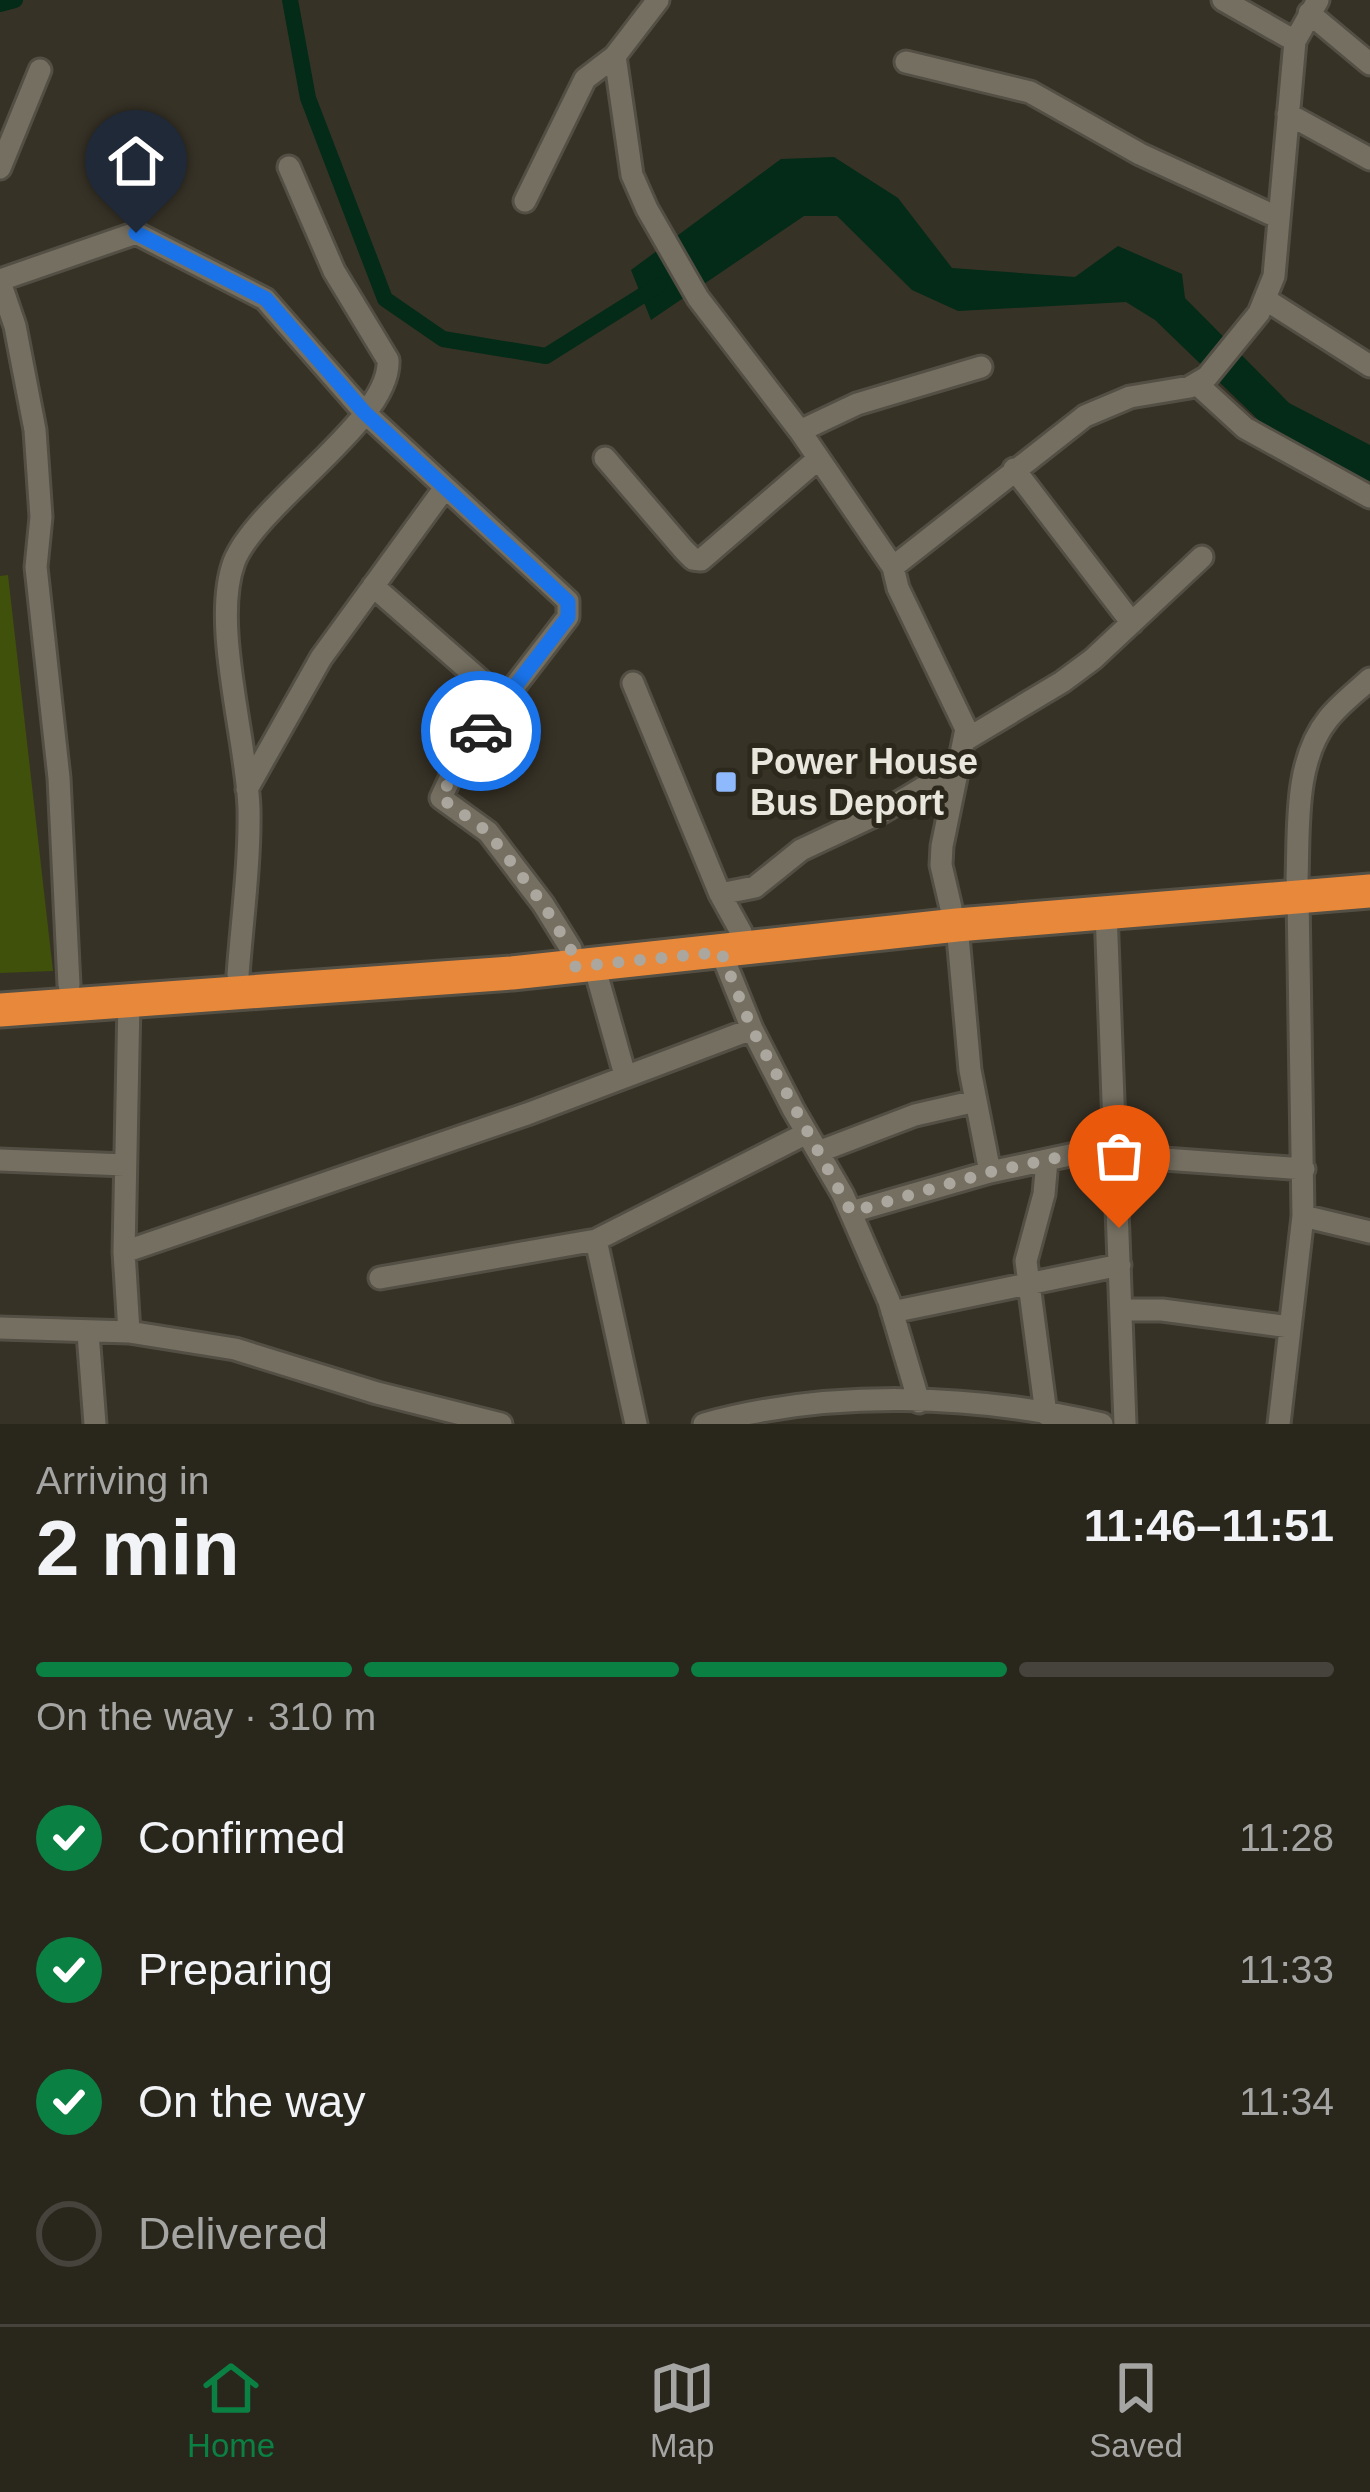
<!DOCTYPE html>
<html lang="en">
<head>
<meta charset="utf-8">
<style>
  body { margin:0; font-family:Arial,sans-serif; background:#353229; color:#f1f3f6; height:100vh; display:flex; flex-direction:column; font-size:45px; white-space:nowrap }
  * { box-sizing:border-box; margin:0 }
  p { font-size:39px; color:#a5a5a3 }
  .icon { flex:none; width:66px; height:66px; fill:none; stroke:currentColor; stroke-width:2; stroke-linecap:round; stroke-linejoin:round }
  .map { position:relative; height:1424px; overflow:hidden }
  .details { display:flex; flex-direction:column; background:#29261c; flex:1 }
  .details>* { flex:none }
  .pin { position:absolute; display:grid; place-items:center; width:102px; height:102px; color:#fff; margin:-123px -51px; border-radius:50% 50% 50% 0; rotate:-45deg; box-shadow:0 0 12px #0007 }
  .pin .icon { rotate:45deg }
  .courier { position:absolute; display:grid; place-items:center; width:120px; height:120px; margin:-60px; border:9px solid #1a73e8; border-radius:50%; background:#fff; color:#222; box-shadow:0 3px 15px #0007 }
  .overview em { font-style:normal; font-weight:600 }
  .overview div { display:flex; flex-direction:column-reverse }
  .overview { display:flex; align-items:center; justify-content:space-between; height:204px; padding:0 36px }
  h1 { font-size:78px; font-weight:600; line-height:90px }
  .bar { display:grid; grid-template-columns:repeat(4,1fr); gap:18px 12px; align-content:center; height:144px; padding:0 36px }
  .bar i { height:15px; border-radius:9px; background:#45433b }
  .bar .active { background:#0b8043 }
  .bar p { grid-column:span 4 }
  ol { padding:0 36px; list-style:none }
  li { display:flex; align-items:center; gap:36px; height:132px }
  li p { margin-inline-start:auto }
  li .icon { padding:12px; border-radius:50%; background:#0b8043; color:#fff; stroke-width:4 }
  li:last-child { color:#a5a5a3 }
  li i { width:66px; height:66px; border:6px solid #45433b; border-radius:50% }
  .dock { display:flex; justify-content:space-around; align-items:center; height:168px; border-top:3px solid #45433b; background:#29261c; font-size:33px; color:#a5a5a3 }
  .dock a { display:grid; justify-items:center; gap:6px }
  .dock .active { color:#0b8043 }
  .map>svg:first-child { display:block }
  .water { fill:#032b18 }
  .lines { fill:none; stroke-linecap:round; stroke-linejoin:round }
  .canal { stroke:#032b18; stroke-width:16 }
  .building { fill:#3f510a }
  .minor-casing { stroke:#534f44; stroke-width:27 }
  .highway-casing { stroke:#534f44; stroke-width:39 }
  .minor { stroke:#756f61; stroke-width:21 }
  .highway { stroke:#e8883a; stroke-width:33 }
  .done { stroke:#aba79e; stroke-width:12; stroke-dasharray:0 21.6 }
  .route { stroke:#1a73e8; stroke-width:15 }
  .poi-dot { fill:#8eb9fc; stroke:#2d281c; stroke-width:4.5 }
  .labels { text-anchor:middle; stroke-width:10; stroke-linejoin:round; paint-order:stroke }
  .poi-label { font-size:36px; font-weight:bold; fill:#e9e6de; stroke:#2d281c; text-anchor:start }
</style>
</head>
<body>
<div class="map">
<svg width="1370" height="1424" viewBox="0 0 1370 1424">
  <rect width="100%" height="100%" fill="#373226"/>
  <!-- water -->
  <path class="water" d="M 834,157 L 898,198 L 952,268 L 1075,277 L 1118,246 L 1182,274 L 1185,298 L 1289,403 L 1370,445 L 1370,486 L 1275,436 L 1155,320 L 1126,302 L 958,311 L 912,290 L 837,216 L 804,216 L 651,320 L 631,270 L 781,159 Z"/>
  <g class="lines">
    <!-- canal -->
    <path class="canal" d="M 290,0 L 308,98 L 385,299 L 443,339 L 546,356 L 659,285
      M 0,4 L 15,0"/>
  </g>
  <!-- building -->
  <path class="building" d="M 8,575 L 53,971 L 0,973 L 0,576 Z"/>
  <g class="lines">
    <defs>
      <path id="minor" d="M 1223,0 L 1295,41
        M 1309,13 L 1370,64
        M 615,56 L 632,175 L 647,209 L 698,298 L 800,431 L 893,567 L 898,588 L 966,729 L 942,846 L 941,865 L 951,908
        M 906,62 L 1030,92 L 1140,154 L 1279,218
        M 1288,114 L 1370,159
        M 0,168 L 40,70
        M 525,201 L 585,79 L 615,56 L 658,0
        M 0,280 L 136,233 L 265,299 L 364,412 L 568,601 L 568,617 L 460,757 L 441,798 L 488,832 L 543,904 L 571,949 L 571,967
        M 0,282 L 15,326 L 35,430 L 41,517 L 36,567 L 59,778 L 69,985
        M 1265,299 L 1370,366
        M 1197,384 L 1245,428 L 1370,497
        M 800,431 L 857,404 L 981,367
        M 605,458 L 684,550 L 693,559 L 701,560 L 818,459
        M 1014,469 L 1132,623
        M 893,567 L 1085,416 L 1130,397 L 1190,387 L 1207,377 L 1259,313 L 1274,276 L 1295,41 L 1318,0
        M 373,586 L 504,701
        M 633,683 L 720,894 L 741,932
        M 967,739 L 1062,682 L 1093,659 L 1202,557
        M 247,789 L 321,658 L 444,489
        M 1297,879 C 1299,828 1294,761 1328,719 C 1340,704 1356,692 1370,679
        M 720,894 L 755,887 L 801,850 L 884,811 L 960,766
        M 1106,911 L 1125,1424
        M 957,925 L 970,1070 L 990,1172
        M 721,952 L 752,1029 L 793,1109 L 843,1195 L 889,1301 L 919,1402
        M 594,965 L 625,1075
        M 238,975 C 242,920 250,864 249,809 C 247,740 211,624 234,562 C 257,503 392,420 388,360 L 334,271 L 289,167
        M 129,1000 L 124,1252 L 129,1332
        M 818,1152 L 915,1115 L 976,1101
        M 1117,1155 L 1135,1160 L 1150,1158 L 1304,1169
        M 0,1160 L 125,1165
        M 851,1212 L 990,1172 L 1117,1145
        M 1303,1216 L 1370,1232
        M 596,1240 L 636,1424
        M 124,1252 L 527,1114 L 752,1029
        M 380,1278 L 596,1240 L 807,1133
        M 1122,1310 L 1162,1310 L 1290,1327
        M 892,1312 L 1120,1265
        M 0,1328 L 129,1332 L 235,1349 L 377,1393 L 501,1424
        M 88,1333 L 95,1424
        M 1046,1414 L 1026,1261 L 1044,1194 L 1047,1160
        M 704,1424 C 830,1389 975,1394 1102,1424
        M 1279,1424 L 1303,1216 L 1298,896"/>
      <path id="highway" d="M 0,1010 L 512,973 L 957,925 L 1370,891"/>
    </defs>
    <!-- minor casing -->
    <use href="#minor" class="minor-casing"/>
    <!-- highway casing -->
    <use href="#highway" class="highway-casing"/>
    <!-- minor -->
    <use href="#minor" class="minor"/>
    <!-- highway -->
    <use href="#highway" class="highway"/>
  </g>
  <g class="lines">
    <!-- done -->
    <path class="done" d="M 481,731 L 460,758 L 441,798 L 488,832 L 543,904 L 571,950 L 571,967 L 721,952 L 752,1029 L 851,1212 L 990,1172 L 1117,1145 L 1119,1228"/>
    <!-- route -->
    <path class="route" d="M 136,233 L 266,299 L 364,412 L 568,602 L 568,617 L 481,731"/>
  </g>
  <!-- markers -->
  <rect class="poi-dot" x="714" y="770" width="24" height="24" rx="6"/>
  <g class="labels">
    <!-- poi labels -->
    <g class="poi-label">
      <text x="750" y="774">Power House<tspan x="750" dy="41">Bus Deport</tspan></text>
    </g>
  </g>
</svg>
<div class="pin" style="left:1119px;top:1228px;background:#ea580c"><svg class="icon" aria-label="bag" viewBox="0 0 24 24"><path d="M5 8h14l-1 12H6zM9 8a3 3 0 0 1 6 0"/></svg></div>
<div class="pin" style="left:136px;top:233px;background:#1f2937"><svg class="icon" aria-label="home" viewBox="0 0 24 24"><path d="M3 11l9-7 9 7M6 9v11h12V9"/></svg></div>
<div class="courier" style="left:481px;top:731px"><svg class="icon" aria-label="car" viewBox="0 0 24 24"><path d="M5 17H2v-5l4-1 3-4h7l3 4 3 1v5h-3M9 17h6M6 11h13"/><circle cx="7" cy="17" r="2"/><circle cx="17" cy="17" r="2"/></svg></div>
</div>
<section class="details">
<div class="overview"><div><h1>2 min</h1><p>Arriving in</p></div><em>11:46–11:51</em></div>
<div class="bar"><i class="active"></i><i class="active"></i><i class="active"></i><i></i><p>On the way · 310 m</p></div>
<ol>
<li><svg class="icon" aria-label="check" viewBox="0 0 24 24"><path d="M5 12l5 5 9-10"/></svg>Confirmed<p>11:28</p></li>
<li><svg class="icon" aria-label="check" viewBox="0 0 24 24"><path d="M5 12l5 5 9-10"/></svg>Preparing<p>11:33</p></li>
<li><svg class="icon" aria-label="check" viewBox="0 0 24 24"><path d="M5 12l5 5 9-10"/></svg>On the way<p>11:34</p></li>
<li><i></i>Delivered</li>
</ol>
</section>
<nav class="dock">
<a class="active"><svg class="icon" aria-label="home" viewBox="0 0 24 24"><path d="M3 11l9-7 9 7M6 9v11h12V9"/></svg>Home</a>
<a><svg class="icon" aria-label="map" viewBox="0 0 24 24"><path d="M3 6l6-2 6 2 6-2v14l-6 2-6-2-6 2zM9 4v14M15 6v14"/></svg>Map</a>
<a><svg class="icon" aria-label="saved" viewBox="0 0 24 24"><path d="M7 4h10v16l-5-4-5 4z"/></svg>Saved</a>
</nav>
</body>
</html>
